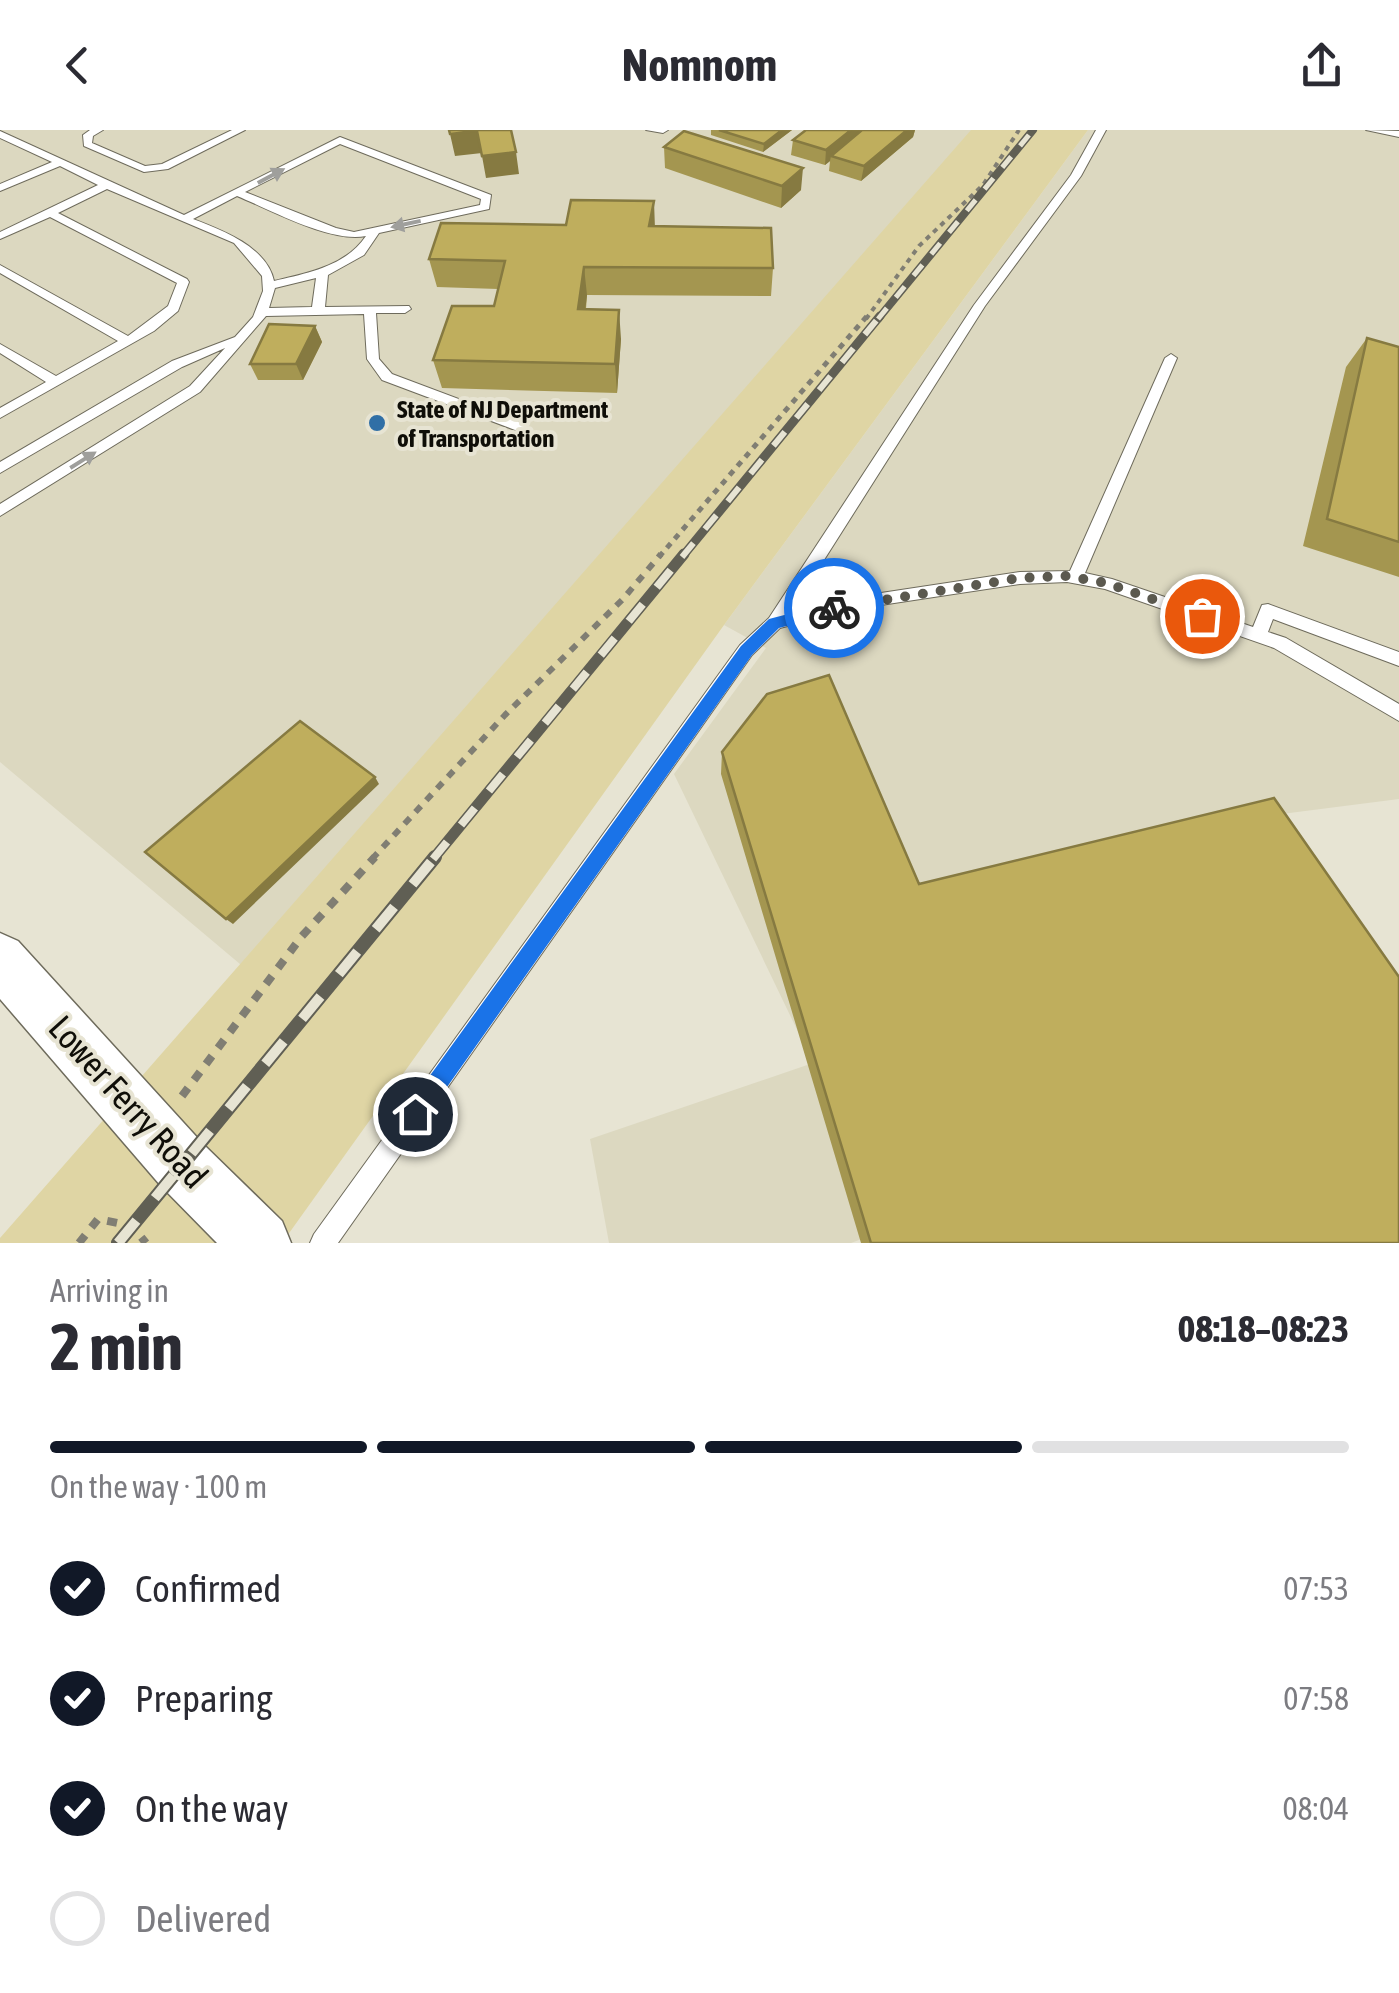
<!DOCTYPE html>
<html lang="en">
<head>
<meta charset="utf-8">
<style>
  body { margin:0; font-family:"Asap Condensed",sans-serif; background:#f7f7f7; color:#2b2b33; height:100vh; display:flex; flex-direction:column; font-size:38px; white-space:nowrap }
  * { box-sizing:border-box; margin:0 }
  p { font-size:32px; color:#7c7c81 }
  .icon { flex:none; width:55px; height:55px; fill:none; stroke:currentColor; stroke-width:2; stroke-linecap:round; stroke-linejoin:round }
  .map { position:relative; height:1113px; overflow:hidden }
  .panel { display:flex; flex-direction:column; background:#fff; flex:1 }
  .panel>* { flex:none }
  .pin { position:absolute; display:grid; place-items:center; width:85px; height:85px; color:#fff; margin:-42px; border:5px solid #fff; border-radius:50%; box-shadow:0 2px 10px #0007 }
  .courier { position:absolute; display:grid; place-items:center; width:100px; height:100px; margin:-50px; border:8px solid #1a73e8; border-radius:50%; background:#fff; color:#222; box-shadow:0 2px 12px #0007 }
  .head em { font-style:normal; font-weight:700 }
  .head div { display:flex; flex-direction:column-reverse }
  .head { display:flex; align-items:center; justify-content:space-between; height:170px; padding:0 50px }
  h1 { font-size:65px; font-weight:700; line-height:75px }
  .bar { display:grid; grid-template-columns:repeat(4,1fr); gap:15px 10px; align-content:center; height:120px; padding:0 50px }
  .bar i { height:12px; border-radius:8px; background:#e1e1e2 }
  .bar .current { background:#111827 }
  .bar p { grid-column:span 4 }
  ol { padding:0 50px; list-style:none }
  li { display:flex; align-items:center; gap:30px; height:110px }
  li p { margin-inline-start:auto }
  li .icon { padding:10px; border-radius:50%; background:#111827; color:#fff; stroke-width:4 }
  li:last-child { color:#7c7c81 }
  li i { width:55px; height:55px; border:5px solid #e1e1e2; border-radius:50% }
  header { display:flex; justify-content:space-between; align-items:center; height:130px; padding:0 50px; background:#fff; font-size:45px; font-weight:700 }
  .map>svg:first-child { display:block }
  .built { fill:#dcd8c0 }
  .green { fill:#dfd5a4 }
  .lines { fill:none; stroke-linecap:round; stroke-linejoin:round }
  .service-casing { stroke:#6e6b5c; stroke-width:2 }
  .tertiary-casing { stroke:#6e6b5c; stroke-width:3 }
  .path-far3 { stroke:#807e73; stroke-width:4; stroke-dasharray:5 5; stroke-linecap:butt }
  .path-far2 { stroke:#807e73; stroke-width:5; stroke-dasharray:6 6; stroke-linecap:butt }
  .path-far1 { stroke:#807e73; stroke-width:6; stroke-dasharray:8 8; stroke-linecap:butt }
  .path { stroke:#807e73; stroke-width:8; stroke-dasharray:10 10; stroke-linecap:butt }
  .service { fill:#fff; fill-rule:evenodd }
  .tertiary { fill:#fff; fill-rule:evenodd }
  .rail-far3-casing { stroke:#605f54; stroke-width:8 }
  .rail-far2-casing { stroke:#605f54; stroke-width:9 }
  .rail-far1-casing { stroke:#605f54; stroke-width:11 }
  .rail-casing { stroke:#605f54; stroke-width:14 }
  .rail-far3 { stroke:#e7e4d3; stroke-width:5; stroke-dasharray:14; stroke-linecap:butt }
  .rail-far2 { stroke:#e7e4d3; stroke-width:6; stroke-dasharray:18; stroke-linecap:butt }
  .rail-far1 { stroke:#e7e4d3; stroke-width:8; stroke-dasharray:22; stroke-linecap:butt }
  .rail { stroke:#e7e4d3; stroke-width:10; stroke-dasharray:29; stroke-linecap:butt }
  .wall { fill:#a49650 }
  .shaded-wall { fill:#867a41 }
  .building { fill:#bfae5d; stroke:#867a41; stroke-width:2.5 }
  .oneway { fill:#9f9f9c }
  .route { fill:#1a73e8 }
  .done { stroke:#5b594f; stroke-width:10; stroke-dasharray:0 18 }
  .poi-dot { fill:#306fa6; stroke:#e7e4d3; stroke-width:4 }
  .labels { text-anchor:middle; stroke-width:8; stroke-linejoin:round; paint-order:stroke }
  .far-poi-label { font-size:25px; font-weight:bold; fill:#0f0e08; stroke:#e7e4d3; text-anchor:start }
  .near-street-label { font-size:35px; fill:#0f0e08; stroke:#e7e4d3 }
</style>
</head>
<body>
<header><svg class="icon" aria-label="back" viewBox="0 0 24 24"><path d="M15 5l-7 7 7 7"/></svg>Nomnom<svg class="icon" aria-label="share" viewBox="0 0 24 24"><path d="M12 15V3M7 8l5-5 5 5M5 13v7h14v-7"/></svg></header>
<div class="map">
<svg width="1399" height="1113" viewBox="0 0 1399 1113">
  <rect width="100%" height="100%" fill="#e7e4d3"/>
  <!-- built -->
  <path class="built" d="M 0,0 L 1004,0 L 271,860 L 0,632 Z
    M 1088,0 L 1399,0 L 1399,669 L 1266,686 L 870,1113 L 867,1107 L 851,1113 L 609,1113 L 590,1009 L 813,933 L 674,644 L 766,518 L 724,495 Z"/>
  <!-- green -->
  <path class="green" d="M 971,0 L 1088,0 L 724,495 L 282,1113 L 0,1113 L 0,1108 Z"/>
  <g class="lines">
    <defs>
      <path id="service" d="M 90,0 L 103,0 L 93,6 L 92,13 L 145,36 L 162,34 L 232,0 L 245,0 L 168,39 L 144,42 L 84,16 L 83,5 Z
        M 646,0 L 668,0 L 663,3 Z
        M 1096,0 L 1106,0 L 1081,46 L 985,176 L 791,482 L 848,468 L 1020,442 L 1070,441 L 1165,228 L 1171,224 L 1177,228 L 1085,443 L 1112,449 L 1253,497 L 1262,475 L 1268,474 L 1399,522 L 1399,536 L 1273,489 L 1268,502 L 1286,508 L 1399,574 L 1399,591 L 1274,518 L 1105,459 L 1067,452 L 1020,454 L 848,480 L 780,498 L 752,525 L 338,1113 L 310,1113 L 314,1104 L 740,515 L 769,488 L 974,175 L 1071,45 Z
        M 1366,0 L 1399,1 L 1399,7 Z
        M 0,1 L 184,85 L 340,7 L 491,65 L 489,79 L 379,103 L 364,125 L 328,145 L 325,177 L 409,176 L 411,179 L 405,183 L 376,183 L 379,229 L 392,244 L 525,294 L 527,297 L 525,300 L 515,300 L 382,250 L 367,229 L 364,184 L 266,186 L 200,262 L 0,386 L 0,374 L 190,256 L 225,218 L 182,237 L 0,343 L 0,332 L 172,231 L 235,207 L 253,187 L 263,161 L 262,146 L 234,113 L 107,59 L 58,83 L 187,149 L 189,152 L 178,181 L 154,201 L 0,288 L 0,278 L 46,252 L 0,223 L 0,214 L 56,246 L 118,211 L 0,143 L 0,135 L 128,206 L 168,176 L 177,153 L 50,87 L 0,109 L 0,102 L 98,55 L 60,36 L 0,61 L 0,54 L 52,32 L 0,8 ZM 340,14 L 481,69 L 480,75 L 354,102 L 336,98 L 245,62 ZM 237,66 C 271,80 330,113 366,106 C 346,136 308,143 274,151 C 267,117 222,100 193,89 ZM 316,148 L 312,177 L 269,178 L 275,158 Z"/>
      <path id="tertiary" d="M 0,803 L 18,811 L 203,1014 L 282,1091 L 291,1113 L 217,1113 L 161,1056 L 0,869 Z"/>
    </defs>
    <!-- service casing -->
    <use href="#service" class="service-casing"/>
    <!-- tertiary casing -->
    <use href="#tertiary" class="tertiary-casing"/>
    <!-- path-far3 -->
    <path class="path-far3" d="M 866,189 L 919,116 L 983,55 L 1019,0"/>
    <!-- path-far2 -->
    <path class="path-far2" d="M 659,427 L 867,186"/>
    <!-- path-far1 -->
    <path class="path-far1" d="M 372,729 L 505,585 L 623,469 L 661,424"/>
    <!-- path -->
    <path class="path" d="M 182,966 L 302,806 L 375,727
      M 79,1113 L 98,1089 L 132,1096 L 146,1113"/>
    <!-- service -->
    <use href="#service" class="service"/>
    <!-- tertiary -->
    <use href="#tertiary" class="tertiary"/>
    <defs>
      <path id="rail-far3" d="M 878,189 L 1033,0"/>
      <path id="rail-far2" d="M 682,427 L 880,186"/>
      <path id="rail-far1" d="M 433,729 L 684,424"/>
      <path id="rail" d="M 118,1113 L 435,727"/>
    </defs>
    <!-- rail-far3 casing -->
    <use href="#rail-far3" class="rail-far3-casing"/>
    <!-- rail-far2 casing -->
    <use href="#rail-far2" class="rail-far2-casing"/>
    <!-- rail-far1 casing -->
    <use href="#rail-far1" class="rail-far1-casing"/>
    <!-- rail casing -->
    <use href="#rail" class="rail-casing"/>
    <!-- rail-far3 -->
    <use href="#rail-far3" class="rail-far3"/>
    <!-- rail-far2 -->
    <use href="#rail-far2" class="rail-far2"/>
    <!-- rail-far1 -->
    <use href="#rail-far1" class="rail-far1"/>
    <!-- rail -->
    <use href="#rail" class="rail"/>
  </g>
  <!-- wall -->
  <path class="wall" d="M 711,0 L 792,0 L 763,22 L 711,5 Z
    M 806,0 L 915,0 L 913,7 L 861,51 L 829,41 L 830,31 L 825,35 L 791,25 L 793,10 Z
    M 664,17 L 801,60 L 781,78 L 665,38 Z
    M 655,97 L 773,138 L 771,166 L 587,165 L 586,179 L 621,209 L 617,263 L 442,258 L 433,230 L 494,176 L 498,159 L 437,157 L 429,129 Z
    M 315,196 L 322,212 L 303,250 L 258,250 L 250,234 Z
    M 1367,208 L 1399,217 L 1399,447 L 1303,416 L 1346,237 Z
    M 722,622 L 919,754 L 1399,1113 L 861,1113 L 721,644 Z"/>
  <!-- shaded-wall -->
  <path class="shaded-wall" d="M 782,0 L 792,0 L 763,22 L 764,14 Z
    M 851,0 L 867,0 L 831,26 L 830,31 L 825,35 L 826,20 Z
    M 907,0 L 915,0 L 913,7 L 861,51 L 864,36 Z
    M 477,1 L 482,23 L 455,26 L 450,4 Z
    M 516,22 L 519,44 L 486,48 L 482,26 Z
    M 803,38 L 801,60 L 781,78 L 782,56 Z
    M 654,71 L 655,99 L 649,96 Z
    M 584,137 L 587,165 L 582,207 L 578,179 Z
    M 619,180 L 621,209 L 617,263 L 615,234 Z
    M 315,196 L 322,212 L 303,250 L 296,234 Z
    M 375,647 L 379,654 L 233,794 L 226,789 Z"/>
  <!-- building -->
  <path class="building" d="M 449,0 L 511,0 L 516,22 L 482,26 L 477,1 L 450,4 Z
    M 719,0 L 782,0 L 764,14 Z
    M 806,0 L 851,0 L 826,20 L 793,10 Z
    M 862,0 L 907,0 L 864,36 L 831,26 Z
    M 684,1 L 803,38 L 782,56 L 664,17 Z
    M 571,70 L 654,71 L 649,96 L 771,98 L 773,138 L 584,137 L 578,179 L 619,180 L 615,234 L 433,230 L 452,176 L 494,176 L 505,131 L 429,129 L 441,93 L 566,95 Z
    M 269,194 L 315,196 L 296,234 L 250,234 Z
    M 1367,208 L 1399,217 L 1399,412 L 1327,389 Z
    M 829,545 L 919,754 L 1274,668 L 1399,847 L 1399,1113 L 871,1113 L 722,622 L 767,564 Z
    M 300,591 L 375,647 L 226,789 L 145,722 Z"/>
  <!-- one-way arrows -->
  <defs><path id="oneway-solid" d="M-6-.8H1V-3.2L6.5 0L1 3.2V.8H-6Z" transform="scale(2.5)"/></defs>
  <g class="oneway">
    <use href="#oneway-solid" transform="translate(271 46) rotate(-28)"/>
    <use href="#oneway-solid" transform="translate(406 94) rotate(168)"/>
    <use href="#oneway-solid" transform="translate(83 330) rotate(-32)"/>
  </g>
  <!-- route -->
  <path class="route" d="M 834,472 L 841,478 L 839,482 L 779,498 L 752,525 L 423,991 L 415,994 L 408,991 L 404,984 L 408,976 L 741,516 L 769,489 Z"/>
  <g class="lines">
    <!-- done -->
    <path class="done" d="M 834,478 L 1020,448 L 1067,446 L 1106,453 L 1202,486"/>
  </g>
  <!-- markers -->
  <circle class="poi-dot" cx="377" cy="293" r="10"/>
  <g class="labels">
    <!-- far-poi labels -->
    <g class="far-poi-label">
      <text x="397" y="288">State of NJ Department<tspan x="397" dy="29">of Transportation</tspan></text>
    </g>
    <!-- near-street labels -->
    <g class="near-street-label">
      <text transform="translate(128 972) rotate(48)" y="12">Lower Ferry Road</text>
    </g>
  </g>
</svg>
<div class="pin" style="left:1202px;top:486px;background:#ea580c"><svg class="icon" aria-label="bag" viewBox="0 0 24 24"><path d="M5 8h14l-1 12H6zM9 8a3 3 0 0 1 6 0"/></svg></div>
<div class="pin" style="left:415px;top:984px;background:#1f2937"><svg class="icon" aria-label="home" viewBox="0 0 24 24"><path d="M3 11l9-7 9 7M6 9v11h12V9"/></svg></div>
<div class="courier" style="left:834px;top:478px"><svg class="icon" aria-label="bike" viewBox="0 0 24 24"><circle cx="6" cy="16" r="4"/><circle cx="18" cy="16" r="4"/><path d="M6 16l4-8h5l3 8M10 8l3 8H6M13 5h3"/></svg></div>
</div>
<section class="panel">
<div class="head"><div><h1>2 min</h1><p>Arriving in</p></div><em>08:18–08:23</em></div>
<div class="bar"><i class="current"></i><i class="current"></i><i class="current"></i><i></i><p>On the way · 100 m</p></div>
<ol>
<li><svg class="icon" aria-label="check" viewBox="0 0 24 24"><path d="M5 12l5 5 9-10"/></svg>Confirmed<p>07:53</p></li>
<li><svg class="icon" aria-label="check" viewBox="0 0 24 24"><path d="M5 12l5 5 9-10"/></svg>Preparing<p>07:58</p></li>
<li><svg class="icon" aria-label="check" viewBox="0 0 24 24"><path d="M5 12l5 5 9-10"/></svg>On the way<p>08:04</p></li>
<li><i></i>Delivered</li>
</ol>
</section>
</body>
</html>
